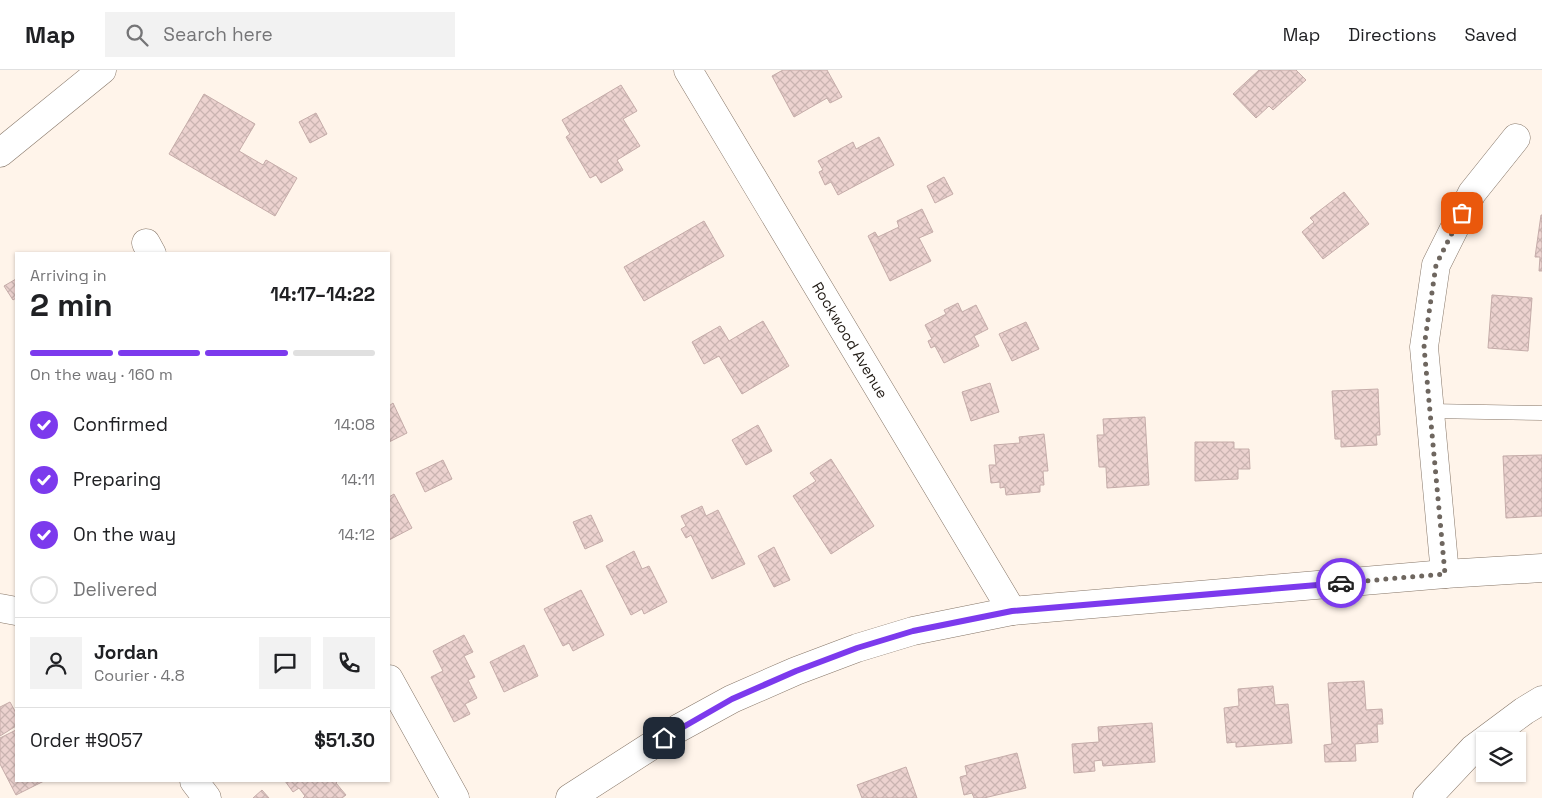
<!DOCTYPE html>
<html lang="en">
<head>
<meta charset="utf-8">
<style>
  body { margin:0; font-family:"Space Grotesk",sans-serif; background:#f2f2f2; color:#202124; height:100vh; display:flex; flex-direction:column; font-size:19px; white-space:nowrap }
  * { box-sizing:border-box; margin:0 }
  p { font-size:16px; color:#757577 }
  .icon { flex:none; width:28px; height:28px; fill:none; stroke:currentColor; stroke-width:2; stroke-linecap:round; stroke-linejoin:round }
  .map { position:relative; flex:1; overflow:hidden }
  .details { position:absolute; left:15px; top:182px; width:375px; height:530px; display:flex; flex-direction:column; background:#fff; border-radius:0px; box-shadow:0 1px 4px #0004 }
  .details>* { flex:none }
  .controls { position:absolute; left:1476px; top:662px; display:grid; gap:10px }
  .controls a { display:grid; place-items:center; width:50px; height:50px; border-radius:0px; background:#fff; box-shadow:0 1px 4px #0004; font-size:25px }
  .pin { position:absolute; display:grid; place-items:center; width:42px; height:42px; color:#fff; margin:-21px; border-radius:10px; box-shadow:0 2px 8px #0006 }
  .courier { position:absolute; display:grid; place-items:center; width:50px; height:50px; margin:-25px; border:4px solid #7c3aed; border-radius:50%; background:#fff; color:#222; box-shadow:0 1px 6px #0007 }
  .overview em { font-style:normal; font-weight:800 }
  .overview div { display:flex; flex-direction:column-reverse }
  .overview { display:flex; align-items:center; justify-content:space-between; height:85px; padding:0 15px }
  h1 { font-size:32px; font-weight:800; line-height:38px }
  .bar { display:grid; grid-template-columns:repeat(4,1fr); gap:8px 5px; align-content:center; height:60px; padding:0 15px }
  .bar i { height:6px; border-radius:4px; background:#e0e0e0 }
  .bar .active { background:#7c3aed }
  .bar p { grid-column:span 4 }
  .line { display:flex; align-items:center; gap:12px; padding:0 15px; border-top:1px solid #e0e0e0 }
  .line div { flex:1 }
  .round { display:grid; place-items:center; flex:none; width:52px; height:52px; border-radius:0px; background:#f2f2f2 }
  ol { padding:0 15px; list-style:none }
  li { display:flex; align-items:center; gap:15px; height:55px }
  li p { margin-inline-start:auto }
  li .icon { padding:5px; border-radius:50%; background:#7c3aed; color:#fff; stroke-width:4 }
  li:last-child { color:#757577 }
  li i { width:28px; height:28px; border:2px solid #e0e0e0; border-radius:50% }
  header { display:flex; align-items:center; gap:30px; box-sizing:border-box; height:70px; padding:0 25px; background:#fff; border-bottom:1px solid #e0e0e0 }
  header strong { font-size:24px }
  nav { display:flex; gap:28px; margin-inline-start:auto; font-size:18px }
  .search { width:350px; height:45px; background:#f2f2f2; display:flex; align-items:center; gap:12px; box-sizing:border-box; padding:0 18px; border-radius:0px; color:#757577; font-size:19px }
  .map>svg:first-child { display:block }
  .building { fill:url(#building-cross-hatch); stroke:#c5aca9 }
  .lines { fill:none; stroke-linecap:round; stroke-linejoin:round }
  .lane-casing { stroke:#867668; stroke-width:15 }
  .street-casing { stroke:#867668; stroke-width:29 }
  .primary-casing { stroke:#867668; stroke-width:29 }
  .lane { stroke:#fff; stroke-width:14 }
  .street { stroke:#fff; stroke-width:28 }
  .primary { stroke:#fff; stroke-width:28 }
  .done { stroke:#6e665f; stroke-width:5; stroke-dasharray:0 9 }
  .route { stroke:#7c3aed; stroke-width:6 }
  .labels { text-anchor:middle; stroke-width:4.5; stroke-linejoin:round; paint-order:stroke }
  .street-label { font-size:15px; fill:#201a14; stroke:#fff4ea }
</style>
</head>
<body>
<header>
<strong>Map</strong>
<div class="search"><svg class="icon" aria-label="search" viewBox="0 0 24 24"><circle cx="10" cy="10" r="6"/><path d="M15 15l6 6"/></svg>Search here</div>
<nav><a>Map</a><a>Directions</a><a>Saved</a></nav>
</header>
<div class="map">
<svg width="1542" height="728" viewBox="0 0 1542 728">
  <defs>
    <pattern id="building-cross-hatch" width="8" height="8" patternUnits="userSpaceOnUse" patternTransform="scale(1.25)"><rect width="8" height="8" fill="#ecd2cf"/><path d="M0 0l8 8M0 8l8-8" fill="none" stroke="#cab4b1"/></pattern>
  </defs>
  <rect width="100%" height="100%" fill="#fff4ea"/>
  <!-- building -->
  <path class="building" d="M 783,0 L 827,0 L 842,27 L 830,33 L 827,28 L 794,47 L 772,6 Z
    M 1259,0 L 1296,0 L 1306,10 L 1273,40 L 1269,36 L 1256,48 L 1233,24 Z
    M 621,15 L 637,41 L 623,49 L 640,76 L 617,90 L 623,100 L 601,113 L 596,105 L 590,108 L 566,67 L 570,64 L 562,50 Z
    M 204,24 L 255,54 L 239,81 L 263,95 L 266,90 L 297,108 L 275,146 L 169,84 Z
    M 316,43 L 327,64 L 310,73 L 299,52 Z
    M 879,67 L 894,95 L 838,125 L 831,112 L 825,115 L 819,102 L 823,100 L 818,91 L 853,72 L 856,79 Z
    M 944,107 L 953,124 L 935,133 L 927,116 Z
    M 1344,122 L 1369,154 L 1323,189 L 1302,162 L 1314,152 L 1310,148 Z
    M 922,139 L 933,162 L 919,168 L 931,191 L 890,211 L 868,166 L 875,162 L 878,167 L 899,157 L 897,151 Z
    M 1541,145 L 1542,145 L 1542,201 L 1539,201 L 1540,187 L 1535,187 Z
    M 704,151 L 724,186 L 644,231 L 624,197 Z
    M 16,209 L 16,228 L 13,230 L 4,216 Z
    M 1492,225 L 1532,228 L 1528,281 L 1488,278 Z
    M 958,233 L 962,242 L 976,235 L 988,259 L 974,266 L 979,276 L 944,293 L 935,276 L 931,278 L 928,271 L 932,269 L 925,255 L 946,244 L 944,240 Z
    M 763,251 L 789,296 L 742,324 L 719,286 L 704,294 L 692,272 L 720,256 L 729,271 Z
    M 1026,252 L 1039,279 L 1012,291 L 999,264 Z
    M 990,313 L 999,342 L 971,351 L 962,322 Z
    M 1378,319 L 1380,365 L 1376,365 L 1377,375 L 1341,377 L 1341,369 L 1335,369 L 1332,321 Z
    M 393,333 L 407,363 L 389,372 L 389,336 Z
    M 1145,347 L 1149,415 L 1107,418 L 1106,397 L 1099,397 L 1097,365 L 1104,365 L 1103,349 Z
    M 758,355 L 772,381 L 746,395 L 732,370 Z
    M 1044,364 L 1048,401 L 1043,401 L 1044,415 L 1040,415 L 1040,422 L 1006,425 L 1005,417 L 1000,418 L 1000,412 L 991,413 L 989,395 L 996,395 L 994,375 L 1020,373 L 1019,367 Z
    M 1195,372 L 1234,372 L 1234,379 L 1249,379 L 1250,399 L 1238,399 L 1238,409 L 1195,411 Z
    M 1542,385 L 1542,446 L 1506,448 L 1503,386 Z
    M 831,389 L 874,456 L 831,484 L 793,426 L 816,411 L 810,403 Z
    M 443,390 L 452,409 L 425,422 L 416,403 Z
    M 394,424 L 412,458 L 389,470 L 389,427 Z
    M 702,436 L 706,446 L 718,440 L 745,494 L 712,509 L 691,465 L 686,468 L 681,459 L 686,456 L 681,446 Z
    M 591,445 L 603,471 L 585,479 L 573,452 Z
    M 774,477 L 790,510 L 774,517 L 758,486 Z
    M 634,481 L 642,499 L 649,496 L 667,532 L 644,544 L 642,539 L 631,545 L 606,496 Z
    M 581,520 L 604,565 L 573,581 L 569,573 L 563,576 L 544,539 Z
    M 464,565 L 473,582 L 464,586 L 475,607 L 468,610 L 477,628 L 465,634 L 470,644 L 454,652 L 431,607 L 443,601 L 433,581 Z
    M 524,575 L 538,606 L 504,622 L 490,592 Z
    M 1364,611 L 1366,640 L 1382,639 L 1383,654 L 1377,654 L 1378,672 L 1355,674 L 1356,691 L 1325,692 L 1324,675 L 1332,674 L 1328,613 Z
    M 1273,616 L 1275,635 L 1288,634 L 1292,673 L 1236,677 L 1236,672 L 1227,673 L 1224,638 L 1239,636 L 1238,619 Z
    M 10,632 L 16,643 L 16,656 L 0,666 L 0,637 Z
    M 1152,653 L 1155,692 L 1103,696 L 1102,690 L 1094,691 L 1095,701 L 1074,703 L 1072,674 L 1099,672 L 1098,657 Z
    M 16,660 L 16,711 L 44,711 L 16,725 L 0,694 L 0,668 Z
    M 1017,683 L 1026,718 L 984,728 L 974,728 L 972,723 L 964,725 L 960,707 L 967,705 L 965,696 Z
    M 906,697 L 917,728 L 862,728 L 857,715 Z
    M 285,711 L 338,711 L 336,713 L 346,725 L 342,728 L 303,728 L 305,726 L 299,718 L 293,722 Z
    M 262,720 L 269,728 L 253,728 Z"/>
  <g class="lines">
    <defs>
      <path id="lane" d="M 1430,341 L 1542,343"/>
      <g id="street">
        <path id="s1" d="M 688,0 L 1012,541"/>
        <path d="M 0,83 L 102,0"/>
        <path d="M 146,173 L 152,184"/>
        <path d="M 1445,504 L 1424,277 L 1436,195 L 1472,123 L 1516,68"/>
        <path d="M 0,538 L 16,541"/>
        <path d="M 389,609 L 455,728"/>
        <path d="M 194,711 L 207,728"/>
        <path d="M 1427,728 L 1473,679 L 1524,641 L 1542,630"/>
      </g>
      <path id="primary" d="M 570,728 L 679,658 L 732,629 L 796,601 L 857,578 L 913,561 L 1012,541 L 1445,504 L 1542,498"/>
    </defs>
    <!-- lane casing -->
    <use href="#lane" class="lane-casing"/>
    <!-- street casing -->
    <use href="#street" class="street-casing"/>
    <!-- primary casing -->
    <use href="#primary" class="primary-casing"/>
    <!-- lane -->
    <use href="#lane" class="lane"/>
    <!-- street -->
    <use href="#street" class="street"/>
    <!-- primary -->
    <use href="#primary" class="primary"/>
  </g>
  <g class="lines">
    <!-- done -->
    <path class="done" d="M 1341,513 L 1445,504 L 1424,277 L 1436,195 L 1462,143"/>
    <!-- route -->
    <path class="route" d="M 664,668 L 732,629 L 796,601 L 857,578 L 913,561 L 1012,541 L 1341,513"/>
  </g>
  <g class="labels">
    <!-- street labels -->
    <g class="street-label">
      <text dy="5" stroke="none"><textPath href="#s1" startOffset="315">Rockwood Avenue</textPath></text>
    </g>
  </g>
</svg>
<div class="controls">
<a><svg class="icon" aria-label="layers" viewBox="0 0 24 24"><path d="M12 4l9 5-9 5-9-5zM3 14l9 5 9-5"/></svg></a>
</div>
<div class="pin" style="left:1462px;top:143px;background:#ea580c"><svg class="icon" aria-label="bag" viewBox="0 0 24 24"><path d="M5 8h14l-1 12H6zM9 8a3 3 0 0 1 6 0"/></svg></div>
<div class="pin" style="left:664px;top:668px;background:#1f2937"><svg class="icon" aria-label="home" viewBox="0 0 24 24"><path d="M3 11l9-7 9 7M6 9v11h12V9"/></svg></div>
<div class="courier" style="left:1341px;top:513px"><svg class="icon" aria-label="car" viewBox="0 0 24 24"><path d="M5 17H2v-5l4-1 3-4h7l3 4 3 1v5h-3M9 17h6M6 11h13"/><circle cx="7" cy="17" r="2"/><circle cx="17" cy="17" r="2"/></svg></div>
<section class="details">
<div class="overview"><div><h1>2 min</h1><p>Arriving in</p></div><em>14:17–14:22</em></div>
<div class="bar"><i class="active"></i><i class="active"></i><i class="active"></i><i></i><p>On the way · 160 m</p></div>
<ol>
<li><svg class="icon" aria-label="check" viewBox="0 0 24 24"><path d="M5 12l5 5 9-10"/></svg>Confirmed<p>14:08</p></li>
<li><svg class="icon" aria-label="check" viewBox="0 0 24 24"><path d="M5 12l5 5 9-10"/></svg>Preparing<p>14:11</p></li>
<li><svg class="icon" aria-label="check" viewBox="0 0 24 24"><path d="M5 12l5 5 9-10"/></svg>On the way<p>14:12</p></li>
<li><i></i>Delivered</li>
</ol>
<div class="line" style="height:90px"><a class="round"><svg class="icon" aria-label="person" viewBox="0 0 24 24"><circle cx="12" cy="8" r="4"/><path d="M4 21q1-7 8-7t8 7"/></svg></a><div><b>Jordan</b><p>Courier · 4.8</p></div><a class="round"><svg class="icon" aria-label="chat" viewBox="0 0 24 24"><path d="M4 5h16v11H9l-5 4z"/></svg></a><a class="round"><svg class="icon" aria-label="phone" viewBox="0 0 24 24"><path d="M5 4h4l2 5-3 2q2 4 5 5l2-3 5 2v4C11 20 4 13 5 4z"/></svg></a></div>
<div class="line" style="height:65px"><div>Order #9057</div><b>$51.30</b></div>
</section>
</div>
</body>
</html>
